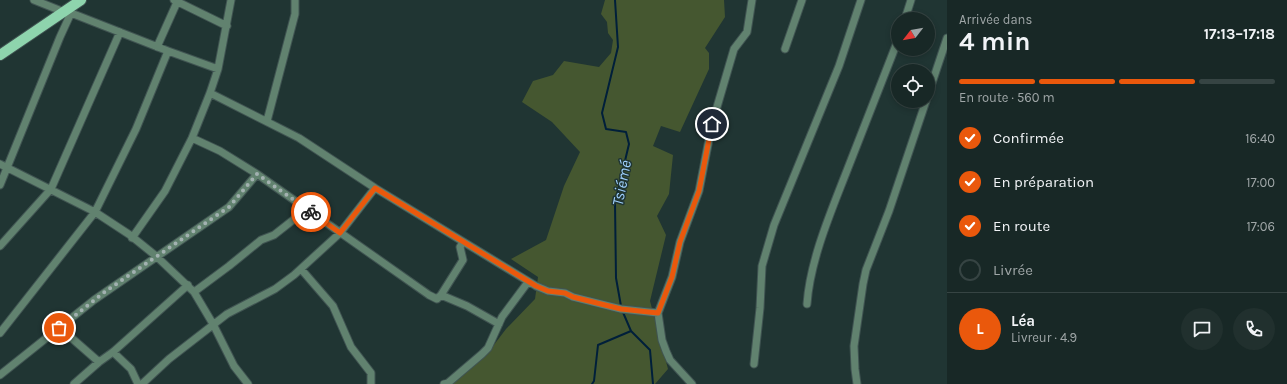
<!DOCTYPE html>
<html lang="fr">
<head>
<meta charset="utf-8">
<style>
  body { margin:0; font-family:Karla,sans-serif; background:#21302e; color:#f1f3f6; height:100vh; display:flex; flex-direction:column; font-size:15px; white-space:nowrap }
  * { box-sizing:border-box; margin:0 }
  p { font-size:13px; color:#9fa6a7 }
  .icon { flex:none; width:22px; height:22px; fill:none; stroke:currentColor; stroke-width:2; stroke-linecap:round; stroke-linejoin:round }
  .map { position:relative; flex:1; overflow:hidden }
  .sheet { display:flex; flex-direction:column; background:#182826; width:340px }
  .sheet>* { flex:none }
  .needle { width:26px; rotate:239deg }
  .fabs { position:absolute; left:891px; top:12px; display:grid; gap:8px }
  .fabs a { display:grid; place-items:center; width:44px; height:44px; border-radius:50%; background:#182826; box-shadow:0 2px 6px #0003,0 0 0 1px #364443; font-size:20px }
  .pin { position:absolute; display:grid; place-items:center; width:34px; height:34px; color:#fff; margin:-17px; border:2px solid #fff; border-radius:50%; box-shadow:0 1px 4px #0007 }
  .courier { position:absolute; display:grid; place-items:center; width:40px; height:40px; margin:-20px; border:3px solid #ea580c; border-radius:50%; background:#fff; color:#222; box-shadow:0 1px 5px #0007 }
  .summary em { font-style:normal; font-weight:700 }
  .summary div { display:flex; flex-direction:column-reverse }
  .summary { display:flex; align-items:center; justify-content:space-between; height:68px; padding:0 12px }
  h1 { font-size:26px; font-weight:700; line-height:30px }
  .bar { display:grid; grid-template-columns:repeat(4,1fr); gap:6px 4px; align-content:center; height:48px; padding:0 12px }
  .bar i { height:5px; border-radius:3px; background:#364443 }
  .bar .selected { background:#ea580c }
  .bar p { grid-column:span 4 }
  .line { display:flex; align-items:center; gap:10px; padding:0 12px; border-top:1px solid #364443 }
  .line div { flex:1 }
  .round { display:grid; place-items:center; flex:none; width:42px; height:42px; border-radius:21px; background:#21302e }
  ol { padding:0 12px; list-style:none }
  li { display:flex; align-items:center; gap:12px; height:44px }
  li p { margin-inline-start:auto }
  li .icon { padding:4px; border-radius:50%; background:#ea580c; color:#fff; stroke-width:4 }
  li:last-child { color:#9fa6a7 }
  li i { width:22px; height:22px; border:2px solid #364443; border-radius:50% }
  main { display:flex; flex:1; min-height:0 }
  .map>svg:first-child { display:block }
  .green { fill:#455730 }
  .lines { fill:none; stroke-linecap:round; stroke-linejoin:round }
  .stream { stroke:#001f3a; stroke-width:2 }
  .minor-casing { stroke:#405452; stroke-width:9 }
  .primary-casing { stroke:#405452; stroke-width:12 }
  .minor { stroke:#61826f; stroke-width:7 }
  .primary { stroke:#8ed4ad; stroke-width:10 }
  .done { stroke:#a2b1b0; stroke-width:4; stroke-dasharray:0 7.2 }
  .route { stroke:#ea580c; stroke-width:5 }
  .labels { text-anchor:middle; stroke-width:3; stroke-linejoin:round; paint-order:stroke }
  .water-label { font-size:16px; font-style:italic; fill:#9ecffc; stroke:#203533 }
</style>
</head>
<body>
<main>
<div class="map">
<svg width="947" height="384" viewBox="0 0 947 384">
  <rect width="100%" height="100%" fill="#203533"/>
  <!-- green -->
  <path class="green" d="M 605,0 L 724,0 L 725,17 L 705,48 L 709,53 L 709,69 L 680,132 L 661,126 L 653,146 L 673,155 L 669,194 L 657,216 L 666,235 L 650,301 L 668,369 L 655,384 L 452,384 L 490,350 L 506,329 L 535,299 L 538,277 L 511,259 L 546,240 L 564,186 L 580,152 L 552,122 L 522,102 L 533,81 L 553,75 L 564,61 L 599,67 L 611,53 L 613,40 L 608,33 L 607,22 L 601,14 Z"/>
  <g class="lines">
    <!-- stream -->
    <path class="stream" d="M 615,0 L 618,47 L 602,113 L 606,129 L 626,132 L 629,144 L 615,203 L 616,278 L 621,306
      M 631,331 L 650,350 L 653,384
      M 592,384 L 594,381 L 598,345 L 631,331 L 622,310"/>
    <defs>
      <path id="minor" d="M 34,0 L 64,12 L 71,13 L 168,51 L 218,69
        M 174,0 L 227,26
        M 905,19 L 911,0
        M 157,47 L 178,0
        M 785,49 L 802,0
        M 210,93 L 299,138 L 375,188 L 536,286 L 548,291 L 565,293 L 573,297 L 621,309 L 658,313
        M 928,95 L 947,38
        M 267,121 L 295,14 L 295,0
        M 192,138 L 220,151 L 257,174 L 429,295 L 437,299 L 441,295 L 467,306 L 499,324
        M 0,164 L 95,212 L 130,235 L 156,256 L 194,292 L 213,324 L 234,366 L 248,384
        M 0,185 L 60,37 L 71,13
        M 132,238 L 165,191 L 192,138 L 210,93 L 218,69 L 231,0
        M 0,246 L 51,189 L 120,32
        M 301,269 L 333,306 L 351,347 L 371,373 L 371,384
        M 194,292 L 229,266 L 261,240 L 274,235 L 307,209
        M 441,295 L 463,260 L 460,247 L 463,242
        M 807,304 C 810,261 830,214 846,173 C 863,129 881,84 898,40
        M 59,327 L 99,362
        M 0,333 L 95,212 L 136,129 L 168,51
        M 113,352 L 131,369 L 138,384
        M 754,364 L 760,308 L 762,266 L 774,225 L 839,66 L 861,0
        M 0,375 L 94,300 L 229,207 L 257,174
        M 74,384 L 99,362 L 113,352 L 188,285
        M 142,384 L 169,359 L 227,314 L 275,289 L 294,275 L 340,233 L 375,188
        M 444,384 L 448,383 L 482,354 L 488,348 L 502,317 L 528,282
        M 692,384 L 670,360 L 666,351 L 662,340 L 658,313 L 672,277 L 680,242 L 699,191 L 712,124 L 734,49 L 747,32 L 752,0
        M 857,384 L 855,369 L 854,346 L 863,284 L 866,270 L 889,211 L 926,101"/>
      <path id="primary" d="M 0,55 L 81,0"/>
    </defs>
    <!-- minor casing -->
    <use href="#minor" class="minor-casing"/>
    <!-- primary casing -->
    <use href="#primary" class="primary-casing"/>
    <!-- minor -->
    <use href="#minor" class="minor"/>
    <!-- primary -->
    <use href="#primary" class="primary"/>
  </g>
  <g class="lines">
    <!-- done -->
    <path class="done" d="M 59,328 L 106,291 L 229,207 L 257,174 L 311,212"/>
    <!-- route -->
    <path class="route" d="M 311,212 L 340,233 L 375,188 L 536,286 L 548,291 L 565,293 L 573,297 L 621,309 L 658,313 L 672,277 L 680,242 L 699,191 L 712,124"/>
  </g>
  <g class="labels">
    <!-- water labels -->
    <g class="water-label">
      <text transform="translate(621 183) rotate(-79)" y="6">Tsiémé</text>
    </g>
  </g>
</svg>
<div class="fabs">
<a><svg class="needle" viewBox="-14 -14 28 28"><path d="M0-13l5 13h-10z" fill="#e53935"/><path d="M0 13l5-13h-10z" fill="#9fa6a7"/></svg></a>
<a><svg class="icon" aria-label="locate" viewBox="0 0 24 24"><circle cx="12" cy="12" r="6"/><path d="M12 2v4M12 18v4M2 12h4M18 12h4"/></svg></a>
</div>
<div class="pin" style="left:59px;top:328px;background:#ea580c"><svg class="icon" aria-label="bag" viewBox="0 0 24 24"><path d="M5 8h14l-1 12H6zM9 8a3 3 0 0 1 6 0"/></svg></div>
<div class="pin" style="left:712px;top:124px;background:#1f2937"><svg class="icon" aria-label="home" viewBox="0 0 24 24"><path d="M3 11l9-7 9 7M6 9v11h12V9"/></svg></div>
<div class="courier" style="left:311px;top:212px"><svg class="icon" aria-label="bike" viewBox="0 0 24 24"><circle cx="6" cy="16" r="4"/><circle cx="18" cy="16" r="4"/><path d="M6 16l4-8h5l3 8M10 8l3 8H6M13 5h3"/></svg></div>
</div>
<section class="sheet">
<div class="summary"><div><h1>4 min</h1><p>Arrivée dans</p></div><em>17:13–17:18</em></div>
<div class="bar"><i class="selected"></i><i class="selected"></i><i class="selected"></i><i></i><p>En route · 560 m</p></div>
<ol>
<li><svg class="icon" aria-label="check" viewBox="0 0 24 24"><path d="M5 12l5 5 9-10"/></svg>Confirmée<p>16:40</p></li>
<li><svg class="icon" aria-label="check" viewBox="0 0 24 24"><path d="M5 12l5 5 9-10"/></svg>En préparation<p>17:00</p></li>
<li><svg class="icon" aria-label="check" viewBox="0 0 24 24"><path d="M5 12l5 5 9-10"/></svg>En route<p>17:06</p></li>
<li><i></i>Livrée</li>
</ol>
<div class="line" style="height:72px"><b class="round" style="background:#ea580c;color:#fff">L</b><div><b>Léa</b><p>Livreur · 4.9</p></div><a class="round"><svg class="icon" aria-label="chat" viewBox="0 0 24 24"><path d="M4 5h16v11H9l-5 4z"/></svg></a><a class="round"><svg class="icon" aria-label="phone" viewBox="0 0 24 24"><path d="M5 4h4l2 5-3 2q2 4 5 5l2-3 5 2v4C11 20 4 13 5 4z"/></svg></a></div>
</section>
</main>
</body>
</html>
